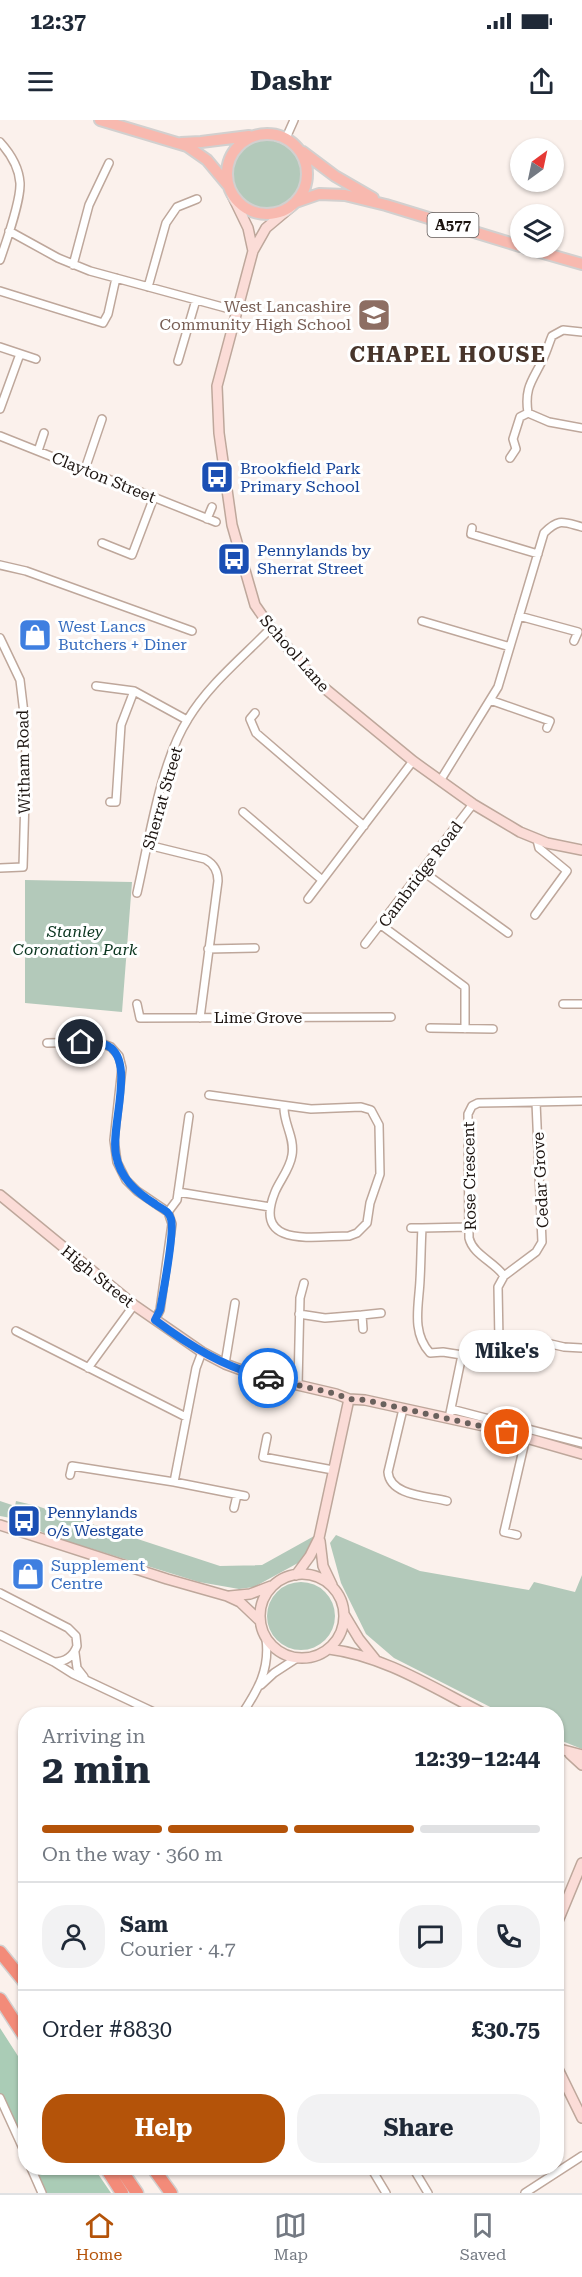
<!DOCTYPE html>
<html lang="en">
<head>
<meta charset="utf-8">
<style>
  body { margin:0; font-family:"Roboto Serif",serif; background:#f2f2f3; color:#1f2937; height:100vh; display:flex; flex-direction:column; font-size:22px; white-space:nowrap }
  * { box-sizing:border-box; margin:0 }
  p { font-size:20px; color:#747a83 }
  .icon { flex:none; width:33px; height:33px; fill:none; stroke:currentColor; stroke-width:2; stroke-linecap:round; stroke-linejoin:round }
  .map { position:relative; flex:1; overflow:hidden }
  .details { position:absolute; left:18px; top:1587px; width:546px; height:468px; display:flex; flex-direction:column; background:#fff; border-radius:24px; box-shadow:0 2px 4px #0004 }
  .details>* { flex:none }
  .needle { width:39px; rotate:33deg }
  .controls { position:absolute; left:510px; top:18px; display:grid; gap:12px }
  .controls a { display:grid; place-items:center; width:54px; height:54px; border-radius:50%; background:#fff; box-shadow:0 2px 4px #0004; font-size:30px }
  .pin { position:absolute; display:grid; place-items:center; width:51px; height:51px; color:#fff; margin:-26px; border:3px solid #fff; border-radius:50%; box-shadow:0 2px 6px #0007 }
  .courier { position:absolute; display:grid; place-items:center; width:60px; height:60px; margin:-30px; border:4px solid #1a73e8; border-radius:50%; background:#fff; color:#222; box-shadow:0 2px 8px #0007 }
  .bubble { position:absolute; height:42px; border-radius:21px; background:#fff; box-shadow:0 2px 4px #0004; font-size:20px; font-weight:700; line-height:42px; text-align:center }
  .head em { font-style:normal; font-weight:700 }
  .head div { display:flex; flex-direction:column-reverse }
  .head { display:flex; align-items:center; justify-content:space-between; height:102px; padding:0 24px }
  h1 { font-size:39px; font-weight:700; line-height:45px }
  .bar { display:grid; grid-template-columns:repeat(4,1fr); gap:9px 6px; align-content:center; height:72px; padding:0 24px }
  .bar i { height:8px; border-radius:4px; background:#e0e1e3 }
  .bar .current { background:#b45309 }
  .bar p { grid-column:span 4 }
  .line { display:flex; align-items:center; gap:15px; padding:0 24px; border-top:2px solid #e0e1e3 }
  .line div { flex:1 }
  .round { display:grid; place-items:center; flex:none; width:63px; height:63px; border-radius:24px; background:#f2f2f3 }
  .button { display:flex; gap:12px; margin-top:auto; padding:12px 24px }
  .button a { flex:1; height:69px; border-radius:24px; background:#b45309; color:#fff; font-size:24px; font-weight:700; line-height:69px; text-align:center }
  .button a+a { background:#f2f2f3; color:#1f2937 }
  .status { display:flex; justify-content:space-between; align-items:center; height:42px; padding:0 30px; background:#fff; direction:ltr }
  .status svg { height:16px; fill:currentColor }
  header { display:flex; justify-content:space-between; align-items:center; height:78px; padding:0 24px; background:#fff; font-size:27px; font-weight:700 }
  .tabs { display:flex; justify-content:space-around; align-items:center; height:84px; border-top:2px solid #e0e1e3; background:#fff; font-size:16px; color:#747a83 }
  .tabs a { display:grid; justify-items:center; gap:3px }
  .tabs .current { color:#b45309 }
  .map>svg:first-child { display:block }
  .green { fill:#b3c9ba }
  .forest { fill:#aaccb6 }
  .lines { fill:none; stroke-linecap:round; stroke-linejoin:round }
  .street-casing { stroke:#bea79b; stroke-width:10 }
  .secondary-casing { stroke:#bea79b; stroke-width:12 }
  .primary-casing { stroke:#d2d0cf; stroke-width:14 }
  .highway-casing { stroke:#d2d0cf; stroke-width:15 }
  .street { stroke:#fff; stroke-width:7 }
  .secondary { stroke:#fbdcd7; stroke-width:9 }
  .primary { stroke:#f8b9af; stroke-width:10 }
  .highway { stroke:#f38b79; stroke-width:12 }
  .done { stroke:#6a615d; stroke-width:6; stroke-dasharray:0 10.8 }
  .route { stroke:#1a73e8; stroke-width:8 }
  .labels { text-anchor:middle; stroke-width:6; stroke-linejoin:round; paint-order:stroke }
  .shield { fill:#fff; stroke:#605a58; stroke-width:1.5 }
  .shield-label { font-size:15px; font-weight:bold; fill:#1c1410 }
  .education-label { font-size:16px; fill:#785e54; stroke:#fff; text-anchor:end }
  .transit-label { font-size:16px; fill:#164399; stroke:#fff; text-anchor:start }
  .street-label { font-size:16px; fill:#1c1410; stroke:#fff }
  .shop-label { font-size:16px; fill:#366cbe; stroke:#fff; text-anchor:start }
  .park-label { font-size:16px; font-style:italic; fill:#0a351f; stroke:#fff }
  .district-label { font-size:22px; font-weight:bold; letter-spacing:1.5px; fill:#48352b; stroke:#fff }
</style>
</head>
<body>
<div class="status"><b>12:37</b><svg viewBox="0 0 49 12"><path d="M0 12V9h3v3zM5 12V6h3v6zM10 12V3h3v9zM15 12V0h3v12zM26 1h20v11H26zM47 4h2v5h-2z"/></svg></div>
<header><svg class="icon" aria-label="menu" viewBox="0 0 24 24"><path d="M4 6h16M4 12h16M4 18h16"/></svg>Dashr<svg class="icon" aria-label="share" viewBox="0 0 24 24"><path d="M12 15V3M7 8l5-5 5 5M5 13v7h14v-7"/></svg></header>
<div class="map">
<svg width="582" height="2073" viewBox="0 0 582 2073">
  <rect width="100%" height="100%" fill="#fbf1ec"/>
  <!-- green -->
  <path class="green" d="M231 55a35 35 0 1 1 70 0a35 35 0 1 1-70 0Z
    M 25,760 L 132,762 L 122,892 L 25,883 Z
    M 0,1381 L 15,1386 L 16,1381 L 37,1386 L 220,1446 L 262,1445 L 316,1415 L 312,1428 L 298,1443 L 254,1467 L 239,1469 L 199,1462 L 47,1415 L 27,1403 L 27,1399 L 13,1395 L 11,1398 L 0,1396 Z
    M 336,1415 L 420,1451 L 517,1468 L 529,1470 L 534,1462 L 575,1472 L 582,1455 L 582,1629 L 557,1619 L 556,1594 L 504,1594 L 394,1538 L 366,1514 L 341,1463 L 330,1423 Z
    M267 1496a34 34 0 1 1 68 0a34 34 0 1 1-68 0Z"/>
  <!-- forest -->
  <path class="forest" d="M 0,1908 L 25,1947 L 25,2032 L 0,1979 Z
    M 33,2048 L 94,2048 L 111,2073 L 45,2073 Z"/>
  <g class="lines">
    <defs>
      <path id="street" d="M 286,18 L 294,0
        M 0,22 C 10,33 19,47 20,63 C 21,81 6,122 0,140
        M 9,111 L 58,138 L 90,151 L 237,191
        M 73,145 L 89,85 L 109,43
        M 148,167 L 166,103 L 177,87 L 197,79
        M 0,171 L 103,203 L 108,194 L 116,158
        M 582,212 L 563,210 L 552,216 C 549,223 547,231 543,239 C 533,260 524,267 528,293 L 549,302 L 582,308
        M 0,227 L 36,239
        M 178,241 L 196,180
        M 0,289 L 20,234
        M 0,316 L 216,402
        M 38,331 L 44,313
        M 510,338 L 516,329 L 513,319 L 520,297 L 528,293
        M 85,349 L 102,299
        M 207,399 L 212,387
        M 472,408 L 471,414 L 538,434
        M 102,423 L 132,435 L 154,377
        M 0,445 L 26,451 L 192,511
        M 519,496 L 578,512 L 574,521
        M 422,501 L 510,527
        M 0,518 L 20,560 L 25,602 L 26,643 L 23,747 L 0,748
        M 96,566 L 134,571 L 187,600
        M 490,580 L 550,601 L 547,608
        M 255,593 L 250,599 L 256,613 L 364,706
        M 440,661 L 498,567 L 544,413 C 559,398 563,402 582,407
        M 110,682 L 116,682 L 121,605 L 134,571
        M 243,692 L 322,760
        M 148,725 L 205,739 C 214,744 218,751 218,761 L 200,898
        M 422,751 L 508,813
        M 137,773 C 149,721 160,643 188,599 C 209,564 243,537 271,508
        M 308,779 L 413,641
        M 535,795 L 567,751 L 539,728 L 537,720
        M 381,805 L 465,867 L 465,909
        M 365,824 L 473,684
        M 208,829 L 255,828
        M 137,884 L 140,898 L 391,897
        M 563,884 L 582,884
        M 430,908 L 493,909
        M 47,923 L 98,922 L 111,927 L 119,936 L 122,948 L 114,1020 L 117,1042 L 126,1060 L 137,1071 L 168,1092
        M 209,975 L 311,989 L 361,987 L 371,990 L 379,1005 L 380,1054 L 370,1083 L 367,1103 L 357,1113 L 349,1116 C 315,1116 252,1129 275,1072 C 280,1060 290,1049 292,1035 C 295,1017 283,1003 284,986
        M 178,1072 L 270,1087
        M 411,1108 L 422,1108
        M 504,1156 L 536,1132 L 542,1122 L 536,982
        M 299,1194 L 325,1198 L 362,1195 L 363,1209
        M 362,1195 L 381,1193
        M 155,1200 L 160,1190 L 171,1111 L 172,1104 L 168,1092 L 177,1080 L 189,996
        M 16,1211 L 186,1297
        M 499,1221 L 498,1167 L 504,1156 C 495,1142 473,1135 469,1118 L 468,994 L 472,986 L 478,983 L 582,981
        M 462,1235 L 443,1232 L 430,1233 C 411,1212 419,1185 420,1160 C 421,1143 421,1125 422,1108 L 469,1107
        M 225,1244 L 235,1183
        M 88,1248 L 134,1185
        M 298,1265 L 300,1178 L 304,1163
        M 403,1289 L 388,1352 C 390,1376 428,1376 447,1381
        M 451,1289 L 582,1323
        M 449,1298 L 462,1235 L 473,1223 L 538,1221 L 564,1227 L 582,1228
        M 267,1317 L 263,1337 L 333,1350
        M 70,1355 L 72,1346 L 174,1362 L 245,1376
        M 174,1362 L 196,1248 L 202,1232
        M 234,1388 L 237,1375
        M 517,1415 L 504,1412 L 526,1317
        M 0,1473 L 68,1508 L 76,1516 L 77,1526 C 73,1537 65,1542 54,1542 L 0,1515
        M 75,1533 L 77,1548 L 84,1557
        M 54,1542 L 73,1554 L 158,1594
        M 261,1565 L 274,1553 L 297,1538
        M 242,1594 C 258,1570 270,1549 266,1519
        M 0,1978 L 26,2035
        M 31,2048 L 42,2073
        M 371,2048 L 386,2073
        M 413,2048 L 428,2073
        M 525,2073 L 582,2036"/>
      <path id="secondary" d="M 232,75 L 248,108 L 253,131
        M 291,87 L 266,108 L 253,131 L 217,266 L 219,313 L 232,405 L 255,485 L 271,508 L 317,562 L 413,641 L 473,684 L 520,712 L 547,723 L 582,730
        M 0,1075 L 134,1185 L 202,1232 L 225,1244 L 255,1255 L 336,1274 L 349,1279 L 365,1280 L 488,1307 L 582,1334
        M 0,1405 L 167,1459 L 227,1476 L 240,1482 L 260,1501
        M 320,1421 L 323,1446 L 332,1465
        M260 1496a42 42 0 1 1 84 0a42 42 0 1 1-84 0Z
        M 296,1455 L 310,1436 L 319,1418 L 349,1279
        M 230,1476 L 250,1474 L 271,1466
        M 344,1494 L 359,1519 L 375,1539
        M 329,1529 C 385,1536 435,1569 485,1594
        M 556,1628 L 582,1635
        M 570,1634 L 582,1645
        M 556,1806 L 582,1743
        M 556,1945 L 582,1998"/>
      <path id="primary" d="M 100,0 L 187,26 L 207,40 L 227,64
        M227 54a40 40 0 1 1 80 0a40 40 0 1 1-80 0Z
        M 181,23 L 201,22 L 249,16
        M 303,32 L 335,56 L 373,78
        M 296,82 L 319,74 L 345,75 L 386,85 L 520,126
        M 526,128 L 582,144"/>
      <path id="highway" d="M 0,1832 L 26,1864
        M 0,1879 L 26,1919
        M 106,2048 L 122,2073
        M 120,2048 L 137,2073
        M 153,2048 L 171,2073"/>
    </defs>
    <!-- street casing -->
    <use href="#street" class="street-casing"/>
    <!-- secondary casing -->
    <use href="#secondary" class="secondary-casing"/>
    <!-- primary casing -->
    <use href="#primary" class="primary-casing"/>
    <!-- highway casing -->
    <use href="#highway" class="highway-casing"/>
    <!-- street -->
    <use href="#street" class="street"/>
    <!-- secondary -->
    <use href="#secondary" class="secondary"/>
    <!-- primary -->
    <use href="#primary" class="primary"/>
    <!-- highway -->
    <use href="#highway" class="highway"/>
  </g>
  <g class="lines">
    <!-- done -->
    <path class="done" d="M 268,1258 L 336,1274 L 349,1279 L 365,1280 L 507,1312"/>
    <!-- route -->
    <path class="route" d="M 81,922 C 90,922 100,921 108,926 C 136,941 110,1007 116,1035 C 120,1058 136,1072 155,1084 C 161,1089 169,1090 171,1099 C 175,1112 163,1173 160,1190 L 155,1200 C 190,1226 225,1248 268,1258"/>
  </g>
  <!-- icons -->
  <defs>
    <symbol id="school-square" viewBox="-11 -11 22 22"><rect x="-9" y="-9" width="18" height="18" rx="4" fill="#8d6e63" stroke="#fff"/><path d="M0-5L7-2L0 1L-7-2ZM-4 1L0 2.5L4 1V4Q0 6-4 4Z" fill="#fff"/></symbol>
    <symbol id="bus-square" viewBox="-11 -11 22 22"><rect x="-9" y="-9" width="18" height="18" rx="4" fill="#1a4fb4" stroke="#fff"/><path d="M-5-6H5V4H4V6H2V4H-2V6H-4V4H-5ZM-3.5-4V0h7V-4ZM-3.5 1.2v1.5H-2V1.2ZM2 1.2v1.5H3.5V1.2Z" fill="#fff"/></symbol>
    <symbol id="shop-square" viewBox="-11 -11 22 22"><rect x="-9" y="-9" width="18" height="18" rx="4" fill="#3f7fe0" stroke="#fff"/><path d="M-5-2.5h2.3a2.7 3.5 0 0 1 5.4 0H5L5.5 6h-11ZM-1.5-2.5h3a1.5 2.3 0 0 0-3 0Z" fill="#fff"/></symbol>
  </defs>
  <g fill-rule="evenodd">
    <use href="#school-square" x="355" y="176" width="38" height="38"/>
    <use href="#bus-square" x="198" y="338" width="38" height="38"/>
    <use href="#bus-square" x="215" y="420" width="38" height="38"/>
    <use href="#shop-square" x="16" y="496" width="38" height="38"/>
    <use href="#bus-square" x="5" y="1382" width="38" height="38"/>
    <use href="#shop-square" x="9" y="1435" width="38" height="38"/>
  </g>
  <g class="labels">
    <!-- shield labels -->
    <rect class="shield" x="427.5" y="93" width="51" height="24" rx="4.5"/>
    <g class="shield-label">
      <text x="453" y="110">A577</text>
    </g>
    <!-- education labels -->
    <g class="education-label">
      <text x="351" y="192">West Lancashire<tspan x="351" dy="18">Community High School</tspan></text>
    </g>
    <!-- transit labels -->
    <g class="transit-label">
      <text x="240" y="354">Brookfield Park<tspan x="240" dy="18">Primary School</tspan></text>
      <text x="257" y="436">Pennylands by<tspan x="257" dy="18">Sherrat Street</tspan></text>
      <text x="47" y="1398">Pennylands<tspan x="47" dy="18">o/s Westgate</tspan></text>
    </g>
    <!-- street labels -->
    <g class="street-label">
      <text transform="translate(104 357) rotate(22)" y="6">Clayton Street</text>
      <text transform="translate(295 533) rotate(49)" y="6">School Lane</text>
      <text transform="translate(23 642) rotate(-91)" y="6">Witham Road</text>
      <text transform="translate(162 678) rotate(-74)" y="6">Sherrat Street</text>
      <text transform="translate(420 754) rotate(-53)" y="6">Cambridge Road</text>
      <text x="258" y="903">Lime Grove</text>
      <text transform="translate(469 1056) rotate(-91)" y="6">Rose Crescent</text>
      <text transform="translate(540 1060) rotate(-93)" y="6">Cedar Grove</text>
      <text transform="translate(98 1156) rotate(39)" y="6">High Street</text>
    </g>
    <!-- shop labels -->
    <g class="shop-label">
      <text x="58" y="512">West Lancs<tspan x="58" dy="18">Butchers + Diner</tspan></text>
      <text x="51" y="1451">Supplement<tspan x="51" dy="18">Centre</tspan></text>
    </g>
    <!-- park labels -->
    <g class="park-label">
      <text x="75" y="817">Stanley<tspan x="75" dy="18">Coronation Park</tspan></text>
    </g>
    <!-- district labels -->
    <g class="district-label">
      <text x="448" y="242">CHAPEL HOUSE</text>
    </g>
  </g>
</svg>
<div class="controls">
<a><svg class="needle" viewBox="-14 -14 28 28"><path d="M0-13l5 13h-10z" fill="#e53935"/><path d="M0 13l5-13h-10z" fill="#747a83"/></svg></a>
<a><svg class="icon" aria-label="layers" viewBox="0 0 24 24"><path d="M12 4l9 5-9 5-9-5zM3 14l9 5 9-5"/></svg></a>
</div>
<div class="pin" style="left:507px;top:1312px;background:#ea580c"><svg class="icon" aria-label="bag" viewBox="0 0 24 24"><path d="M5 8h14l-1 12H6zM9 8a3 3 0 0 1 6 0"/></svg></div>
<div class="pin" style="left:81px;top:922px;background:#1f2937"><svg class="icon" aria-label="home" viewBox="0 0 24 24"><path d="M3 11l9-7 9 7M6 9v11h12V9"/></svg></div>
<div class="courier" style="left:268px;top:1258px"><svg class="icon" aria-label="car" viewBox="0 0 24 24"><path d="M5 17H2v-5l4-1 3-4h7l3 4 3 1v5h-3M9 17h6M6 11h13"/><circle cx="7" cy="17" r="2"/><circle cx="17" cy="17" r="2"/></svg></div>
<div class="bubble" style="left:459px;top:1210px;width:96px">Mike's</div>
<section class="details">
<div class="head"><div><h1>2 min</h1><p>Arriving in</p></div><em>12:39–12:44</em></div>
<div class="bar"><i class="current"></i><i class="current"></i><i class="current"></i><i></i><p>On the way · 360 m</p></div>
<div class="line" style="height:108px"><a class="round"><svg class="icon" aria-label="person" viewBox="0 0 24 24"><circle cx="12" cy="8" r="4"/><path d="M4 21q1-7 8-7t8 7"/></svg></a><div><b>Sam</b><p>Courier · 4.7</p></div><a class="round"><svg class="icon" aria-label="chat" viewBox="0 0 24 24"><path d="M4 5h16v11H9l-5 4z"/></svg></a><a class="round"><svg class="icon" aria-label="phone" viewBox="0 0 24 24"><path d="M5 4h4l2 5-3 2q2 4 5 5l2-3 5 2v4C11 20 4 13 5 4z"/></svg></a></div>
<div class="line" style="height:78px"><div>Order #8830</div><b>£30.75</b></div>
<div class="button"><a>Help</a><a>Share</a></div>
</section>
</div>
<nav class="tabs">
<a class="current"><svg class="icon" aria-label="home" viewBox="0 0 24 24"><path d="M3 11l9-7 9 7M6 9v11h12V9"/></svg>Home</a>
<a><svg class="icon" aria-label="map" viewBox="0 0 24 24"><path d="M3 6l6-2 6 2 6-2v14l-6 2-6-2-6 2zM9 4v14M15 6v14"/></svg>Map</a>
<a><svg class="icon" aria-label="saved" viewBox="0 0 24 24"><path d="M7 4h10v16l-5-4-5 4z"/></svg>Saved</a>
</nav>
</body>
</html>
